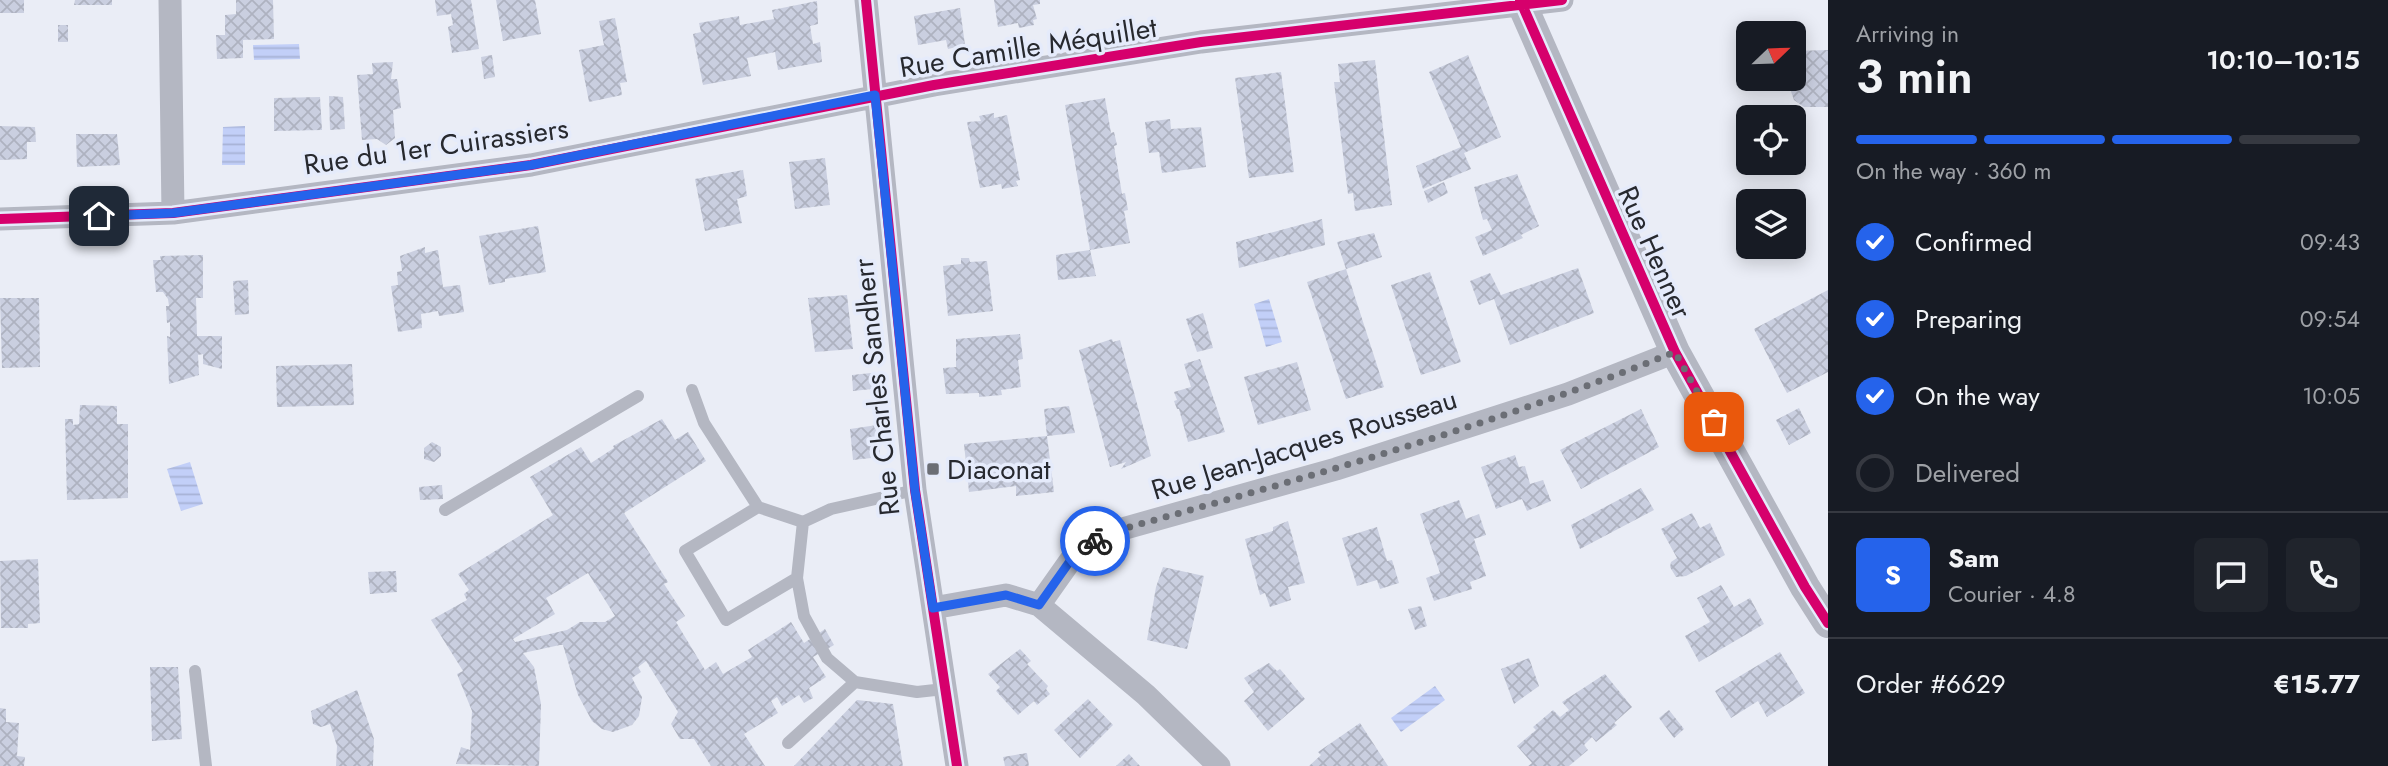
<!DOCTYPE html>
<html lang="en">
<head>
<meta charset="utf-8">
<style>
  body { margin:0; font-family:Jost,sans-serif; background:#20242c; color:#f1f3f6; height:100vh; display:flex; flex-direction:column; font-size:26px; white-space:nowrap }
  * { box-sizing:border-box; margin:0 }
  p { font-size:23px; color:#9ea1a6 }
  .icon { flex:none; width:38px; height:38px; fill:none; stroke:currentColor; stroke-width:2; stroke-linecap:round; stroke-linejoin:round }
  .map { position:relative; flex:1; overflow:hidden }
  .sheet { display:flex; flex-direction:column; background:#171b24; width:560px }
  .sheet>* { flex:none }
  .needle { width:46px; rotate:67deg }
  .controls { position:absolute; left:1736px; top:21px; display:grid; gap:14px }
  .controls a { display:grid; place-items:center; width:70px; height:70px; border-radius:10px; background:#171b24; box-shadow:0 4px 18px #0003; font-size:35px }
  .pin { position:absolute; display:grid; place-items:center; width:60px; height:60px; color:#fff; margin:-30px; border-radius:14px; box-shadow:0 4px 10px #0006 }
  .courier { position:absolute; display:grid; place-items:center; width:70px; height:70px; margin:-35px; border:5px solid #2563eb; border-radius:50%; background:#fff; color:#222; box-shadow:0 2px 9px #0007 }
  .overview em { font-style:normal; font-weight:600 }
  .overview div { display:flex; flex-direction:column-reverse }
  .overview { display:flex; align-items:center; justify-content:space-between; height:119px; padding:0 28px }
  h1 { font-size:46px; font-weight:600; line-height:52px }
  .bar { display:grid; grid-template-columns:repeat(4,1fr); gap:10px 7px; align-content:center; height:84px; padding:0 28px }
  .bar i { height:9px; border-radius:5px; background:#363941 }
  .bar .on { background:#2563eb }
  .bar p { grid-column:span 4 }
  .line { display:flex; align-items:center; gap:18px; padding:0 28px; border-top:2px solid #363941 }
  .line div { flex:1 }
  .round { display:grid; place-items:center; flex:none; width:74px; height:74px; border-radius:10px; background:#20242c }
  ol { padding:0 28px; list-style:none }
  li { display:flex; align-items:center; gap:21px; height:77px }
  li p { margin-inline-start:auto }
  li .icon { padding:7px; border-radius:50%; background:#2563eb; color:#fff; stroke-width:4 }
  li:last-child { color:#9ea1a6 }
  li i { width:38px; height:38px; border:4px solid #363941; border-radius:50% }
  main { display:flex; flex:1; min-height:0 }
  .map>svg:first-child { display:block }
  .water { fill:url(#water-rules) }
  .building { fill:url(#building-cross-hatch); fill-rule:evenodd }
  .lines { fill:none; stroke-linecap:round; stroke-linejoin:round }
  .service { stroke:#b4b7c2; stroke-width:12 }
  .minor { stroke:#b4b7c2; stroke-width:23 }
  .tertiary { stroke:#b4b7c2; stroke-width:30 }
  .cycleway-casing { stroke:#e5ebfb; stroke-width:15 }
  .cycleway { stroke:#d6006c; stroke-width:10 }
  .done { stroke:#6b6e75; stroke-width:7; stroke-dasharray:0 12.6 }
  .route { stroke:#2563eb; stroke-width:9 }
  .poi-dot { fill:#6b6e75; stroke:#e5ebfb; stroke-width:2.5 }
  .labels { text-anchor:middle; stroke-width:7; stroke-linejoin:round; paint-order:stroke }
  .street-label { font-size:28px; fill:#27292f; stroke:#e5ebfb }
  .poi-label { font-size:28px; fill:#27292f; stroke:#e5ebfb; text-anchor:start }
</style>
</head>
<body>
<main>
<div class="map">
<svg width="1828" height="766" viewBox="0 0 1828 766">
  <defs>
    <pattern id="water-rules" width="6" height="5" patternUnits="userSpaceOnUse" patternTransform="scale(1.75)"><rect width="6" height="5" fill="#c2cff8"/><path d="M0 2.5h6" fill="none" stroke="#a7b2d5"/></pattern>
    <pattern id="building-cross-hatch" width="8" height="8" patternUnits="userSpaceOnUse" patternTransform="scale(1.75)"><rect width="8" height="8" fill="#cacfe0"/><path d="M0 0l8 8M0 8l8-8" fill="none" stroke="#aeb2c0"/></pattern>
  </defs>
  <rect width="100%" height="100%" fill="#eaedf6"/>
  <!-- water -->
  <path class="water" d="M 299,44 L 300,59 L 254,60 L 253,45 Z
    M 245,126 L 245,165 L 222,165 L 223,127 Z
    M 1269,299 L 1282,342 L 1266,347 L 1254,304 Z
    M 190,462 L 203,504 L 181,511 L 167,469 Z
    M 1435,686 L 1445,700 L 1401,732 L 1391,718 Z"/>
  <!-- building -->
  <path class="building" d="M 0,0 L 24,0 L 24,13 L 0,13 Z
    M 75,0 L 112,0 L 112,5 L 74,5 Z
    M 236,0 L 273,0 L 274,39 L 243,40 L 243,58 L 217,59 L 216,35 L 225,35 L 225,15 L 236,14 Z
    M 435,0 L 471,0 L 479,49 L 452,53 L 448,27 L 453,25 L 451,14 L 437,16 Z
    M 496,0 L 535,0 L 541,34 L 503,41 Z
    M 994,0 L 1040,0 L 1040,4 L 1033,5 L 1037,19 L 1033,20 L 1034,25 L 1019,28 L 1018,23 L 998,27 Z
    M 817,1 L 818,24 L 810,26 L 813,44 L 820,42 L 822,62 L 778,70 L 775,52 L 747,58 L 751,76 L 703,85 L 693,34 L 701,32 L 699,23 L 739,16 L 740,25 L 774,19 L 772,10 Z
    M 960,8 L 965,45 L 948,49 L 946,40 L 918,45 L 914,16 Z
    M 615,18 L 627,82 L 620,83 L 622,95 L 589,102 L 579,50 L 604,45 L 599,21 Z
    M 58,25 L 68,25 L 68,42 L 58,42 Z
    M 1828,50 L 1828,107 L 1804,107 L 1794,100 L 1789,86 L 1778,86 L 1778,79 L 1794,79 L 1794,51 Z
    M 492,55 L 495,77 L 484,79 L 481,57 Z
    M 1468,55 L 1501,137 L 1464,153 L 1471,169 L 1423,189 L 1416,166 L 1461,147 L 1429,72 Z
    M 1375,60 L 1392,205 L 1355,211 L 1353,193 L 1348,194 L 1334,82 L 1340,82 L 1338,64 Z
    M 393,62 L 391,79 L 397,79 L 398,83 L 401,108 L 393,110 L 395,138 L 386,145 L 377,139 L 362,140 L 357,75 L 373,74 L 372,63 Z
    M 1281,72 L 1294,172 L 1249,178 L 1235,78 Z
    M 329,96 L 343,97 L 345,129 L 330,130 Z
    M 320,97 L 322,130 L 274,131 L 274,98 Z
    M 1105,98 L 1111,133 L 1114,132 L 1117,145 L 1114,146 L 1122,194 L 1125,193 L 1128,210 L 1124,211 L 1130,243 L 1090,250 L 1065,105 Z
    M 994,113 L 994,118 L 1007,115 L 1020,180 L 1016,181 L 1018,186 L 1002,189 L 1001,184 L 980,188 L 967,122 L 981,121 L 979,116 Z
    M 1170,119 L 1171,129 L 1201,127 L 1206,167 L 1162,173 L 1159,152 L 1149,153 L 1145,122 Z
    M 0,126 L 35,127 L 36,142 L 27,142 L 27,159 L 0,160 Z
    M 76,134 L 117,134 L 120,165 L 77,167 Z
    M 825,158 L 830,205 L 795,209 L 789,162 Z
    M 743,170 L 747,196 L 737,199 L 742,223 L 705,231 L 695,179 Z
    M 1517,174 L 1539,226 L 1521,235 L 1523,238 L 1483,256 L 1475,237 L 1492,230 L 1487,219 L 1483,220 L 1474,187 Z
    M 1444,182 L 1448,193 L 1428,203 L 1424,191 Z
    M 1322,219 L 1325,245 L 1239,268 L 1236,242 Z
    M 538,226 L 546,272 L 505,279 L 505,282 L 489,285 L 479,236 Z
    M 1374,233 L 1382,257 L 1346,269 L 1337,242 Z
    M 425,247 L 425,253 L 438,250 L 443,287 L 460,285 L 464,312 L 439,316 L 438,311 L 421,314 L 422,328 L 398,332 L 391,286 L 398,285 L 397,272 L 402,271 L 400,256 Z
    M 1090,250 L 1096,276 L 1058,280 L 1056,255 Z
    M 203,255 L 203,298 L 196,298 L 197,336 L 222,336 L 222,369 L 203,364 L 203,354 L 198,355 L 199,375 L 169,384 L 167,336 L 170,337 L 170,322 L 167,323 L 166,306 L 169,306 L 168,299 L 163,292 L 156,292 L 153,260 L 161,260 L 160,256 Z
    M 961,258 L 969,258 L 970,262 L 987,261 L 993,311 L 948,316 L 943,266 L 961,264 Z
    M 1578,268 L 1594,313 L 1510,345 L 1494,299 L 1479,305 L 1470,281 L 1490,273 L 1501,295 Z
    M 1346,269 L 1384,387 L 1346,399 L 1307,282 Z
    M 1430,272 L 1461,362 L 1421,375 L 1391,285 Z
    M 248,280 L 249,314 L 235,315 L 233,281 Z
    M 1828,290 L 1828,372 L 1787,393 L 1754,329 Z
    M 847,295 L 853,349 L 815,352 L 808,298 Z
    M 0,298 L 39,298 L 40,367 L 2,368 Z
    M 1203,313 L 1213,348 L 1197,352 L 1186,319 Z
    M 1020,334 L 1023,359 L 1018,360 L 1021,387 L 1001,390 L 1002,395 L 979,397 L 979,393 L 946,394 L 943,368 L 956,367 L 956,339 Z
    M 1112,339 L 1113,342 L 1120,340 L 1151,456 L 1121,469 L 1126,462 L 1110,467 L 1079,350 Z
    M 1200,359 L 1225,432 L 1188,442 L 1179,409 L 1177,409 L 1174,401 L 1177,400 L 1174,392 L 1191,387 L 1184,364 Z
    M 1297,362 L 1311,410 L 1258,425 L 1244,377 Z
    M 352,364 L 354,405 L 277,407 L 276,366 Z
    M 871,373 L 872,389 L 853,391 L 852,375 Z
    M 80,405 L 117,406 L 117,424 L 128,424 L 128,498 L 67,500 L 65,419 L 73,419 L 73,425 L 79,424 Z
    M 1069,406 L 1075,433 L 1047,436 L 1044,409 Z
    M 1799,408 L 1811,433 L 1789,445 L 1776,420 Z
    M 1641,409 L 1659,447 L 1581,489 L 1560,450 Z
    M 662,419 L 675,440 L 688,432 L 706,461 L 624,513 L 668,582 L 664,584 L 685,616 L 676,622 L 705,670 L 716,662 L 723,674 L 752,657 L 748,650 L 791,622 L 804,643 L 825,629 L 834,645 L 813,657 L 826,677 L 809,688 L 813,698 L 804,703 L 799,695 L 782,706 L 777,697 L 771,701 L 778,713 L 744,734 L 765,766 L 711,766 L 694,739 L 680,739 L 671,724 L 678,712 L 646,661 L 638,667 L 641,672 L 632,678 L 642,697 L 639,716 L 632,725 L 613,732 L 602,729 L 592,721 L 578,695 L 563,645 L 560,645 L 523,653 L 534,667 L 541,704 L 539,766 L 456,764 L 461,747 L 470,750 L 472,711 L 457,674 L 463,671 L 431,620 L 467,600 L 464,594 L 469,590 L 458,574 L 553,515 L 530,477 L 581,447 L 591,463 L 614,448 L 613,446 ZM 588,573 L 615,616 L 605,622 L 580,622 L 567,630 L 515,642 L 513,639 L 555,614 L 546,598 Z
    M 877,425 L 880,457 L 853,460 L 850,429 Z
    M 1047,436 L 1054,492 L 1016,496 L 1016,486 L 969,492 L 964,444 Z
    M 432,442 L 441,447 L 441,456 L 434,462 L 424,459 L 424,448 Z
    M 1515,455 L 1519,467 L 1525,466 L 1530,484 L 1543,480 L 1551,501 L 1527,511 L 1522,499 L 1496,509 L 1481,467 Z
    M 442,485 L 443,499 L 420,500 L 419,487 Z
    M 1641,488 L 1654,510 L 1580,549 L 1571,525 Z
    M 1459,500 L 1466,519 L 1479,514 L 1486,535 L 1474,539 L 1486,576 L 1470,582 L 1472,589 L 1434,601 L 1426,578 L 1440,573 L 1420,514 Z
    M 1692,513 L 1700,528 L 1710,523 L 1725,555 L 1686,576 L 1676,577 L 1670,567 L 1671,562 L 1677,558 L 1661,529 Z
    M 1288,521 L 1305,583 L 1288,587 L 1291,600 L 1270,607 L 1265,593 L 1260,595 L 1245,539 L 1273,531 L 1273,527 Z
    M 1377,527 L 1387,561 L 1392,560 L 1399,583 L 1380,589 L 1377,580 L 1357,586 L 1342,538 Z
    M 38,559 L 40,623 L 28,624 L 28,628 L 1,628 L 0,561 Z
    M 1163,567 L 1204,576 L 1187,649 L 1147,640 L 1156,587 Z
    M 396,571 L 397,592 L 370,594 L 368,572 Z
    M 1721,585 L 1734,607 L 1750,598 L 1764,624 L 1699,662 L 1685,636 L 1710,622 L 1697,598 Z
    M 1421,606 L 1427,626 L 1415,630 L 1408,609 Z
    M 1020,649 L 1031,661 L 1027,664 L 1048,686 L 1046,689 L 1050,694 L 1037,705 L 1034,701 L 1018,715 L 996,691 L 1000,687 L 988,674 Z
    M 1780,652 L 1805,693 L 1767,717 L 1758,701 L 1731,718 L 1715,691 Z
    M 1529,658 L 1539,686 L 1514,704 L 1501,669 Z
    M 1269,663 L 1277,671 L 1280,669 L 1305,699 L 1268,731 L 1244,701 L 1254,692 L 1244,678 Z
    M 150,667 L 178,667 L 182,739 L 152,741 Z
    M 1605,674 L 1632,707 L 1614,723 L 1617,725 L 1596,742 L 1592,737 L 1584,745 L 1588,750 L 1569,766 L 1528,766 L 1532,763 L 1517,746 L 1536,730 L 1533,727 L 1553,710 L 1560,717 L 1569,710 L 1562,702 Z
    M 357,690 L 374,739 L 373,766 L 336,766 L 337,746 L 330,724 L 321,727 L 313,724 L 311,711 Z
    M 1088,699 L 1113,725 L 1080,758 L 1054,730 Z
    M 857,700 L 893,704 L 903,766 L 794,766 Z
    M 0,708 L 6,709 L 6,722 L 19,723 L 17,756 L 25,757 L 24,766 L 0,766 Z
    M 1669,710 L 1684,729 L 1674,738 L 1659,718 Z
    M 1360,723 L 1388,766 L 1309,766 L 1321,755 L 1318,752 Z
    M 1027,753 L 1029,766 L 1005,766 L 1003,757 Z
    M 1129,754 L 1140,766 L 1116,766 Z"/>
  <g class="lines">
    <!-- service -->
    <path class="service" d="M 692,390 L 704,423 L 758,507 L 803,522
      M 915,490 L 831,509 L 803,522 L 797,578 L 804,616 L 827,658 L 855,682 L 917,692 L 944,689
      M 758,507 L 685,551 L 726,620 L 797,578
      M 445,510 L 638,396
      M 195,671 L 206,766
      M 788,743 L 855,682"/>
    <!-- minor -->
    <path class="minor" d="M 170,0 L 173,213
      M 866,0 L 915,490 L 957,766
      M 0,219 L 173,213 L 531,165 L 934,85 L 1201,42 L 1562,0
      M 1039,605 L 1075,554 L 1108,533 L 1336,469 L 1568,394 L 1675,352
      M 933,608 L 1006,595 L 1039,605 L 1146,695 L 1219,766"/>
    <!-- tertiary -->
    <path class="tertiary" d="M 1520,0 L 1675,352 L 1805,587 L 1828,623"/>
    <defs>
      <path id="cycleway" d="M 866,0 L 915,490 L 957,766
        M 1520,0 L 1675,352 L 1805,587 L 1828,623
        M 0,219 L 173,213 L 531,165 L 934,85 L 1201,42 L 1562,0"/>
    </defs>
    <!-- cycleway casing -->
    <use href="#cycleway" class="cycleway-casing"/>
    <!-- cycleway -->
    <use href="#cycleway" class="cycleway"/>
  </g>
  <g class="lines">
    <!-- done -->
    <path class="done" d="M 1095,541 L 1108,533 C 1299,480 1491,426 1675,352 L 1714,422"/>
    <!-- route -->
    <path class="route" d="M 99,216 L 173,213 L 531,165 L 875,95 L 915,491 L 933,608 L 1006,595 L 1039,605 L 1075,554 L 1095,541"/>
  </g>
  <!-- markers -->
  <rect class="poi-dot" x="926" y="462" width="14" height="14" rx="3.5"/>
  <g class="labels">
    <!-- street labels -->
    <g class="street-label">
      <text transform="translate(1028 47) rotate(-9)" y="10">Rue Camille Méquillet</text>
      <text transform="translate(436 146) rotate(-8)" y="10">Rue du 1er Cuirassiers</text>
      <text transform="translate(1655 252) rotate(66)" y="10">Rue Henner</text>
      <text transform="translate(876 387) rotate(-96)" y="10">Rue Charles Sandherr</text>
      <text transform="translate(1304 444) rotate(-17)" y="10">Rue Jean-Jacques Rousseau</text>
    </g>
    <!-- poi labels -->
    <g class="poi-label">
      <text x="947" y="479">Diaconat</text>
    </g>
  </g>
</svg>
<div class="controls">
<a><svg class="needle" viewBox="-14 -14 28 28"><path d="M0-13l5 13h-10z" fill="#e53935"/><path d="M0 13l5-13h-10z" fill="#9ea1a6"/></svg></a>
<a><svg class="icon" aria-label="locate" viewBox="0 0 24 24"><circle cx="12" cy="12" r="6"/><path d="M12 2v4M12 18v4M2 12h4M18 12h4"/></svg></a>
<a><svg class="icon" aria-label="layers" viewBox="0 0 24 24"><path d="M12 4l9 5-9 5-9-5zM3 14l9 5 9-5"/></svg></a>
</div>
<div class="pin" style="left:1714px;top:422px;background:#ea580c"><svg class="icon" aria-label="bag" viewBox="0 0 24 24"><path d="M5 8h14l-1 12H6zM9 8a3 3 0 0 1 6 0"/></svg></div>
<div class="pin" style="left:99px;top:216px;background:#1f2937"><svg class="icon" aria-label="home" viewBox="0 0 24 24"><path d="M3 11l9-7 9 7M6 9v11h12V9"/></svg></div>
<div class="courier" style="left:1095px;top:541px"><svg class="icon" aria-label="bike" viewBox="0 0 24 24"><circle cx="6" cy="16" r="4"/><circle cx="18" cy="16" r="4"/><path d="M6 16l4-8h5l3 8M10 8l3 8H6M13 5h3"/></svg></div>
</div>
<section class="sheet">
<div class="overview"><div><h1>3 min</h1><p>Arriving in</p></div><em>10:10–10:15</em></div>
<div class="bar"><i class="on"></i><i class="on"></i><i class="on"></i><i></i><p>On the way · 360 m</p></div>
<ol>
<li><svg class="icon" aria-label="check" viewBox="0 0 24 24"><path d="M5 12l5 5 9-10"/></svg>Confirmed<p>09:43</p></li>
<li><svg class="icon" aria-label="check" viewBox="0 0 24 24"><path d="M5 12l5 5 9-10"/></svg>Preparing<p>09:54</p></li>
<li><svg class="icon" aria-label="check" viewBox="0 0 24 24"><path d="M5 12l5 5 9-10"/></svg>On the way<p>10:05</p></li>
<li><i></i>Delivered</li>
</ol>
<div class="line" style="height:126px"><b class="round" style="background:#2563eb;color:#fff">S</b><div><b>Sam</b><p>Courier · 4.8</p></div><a class="round"><svg class="icon" aria-label="chat" viewBox="0 0 24 24"><path d="M4 5h16v11H9l-5 4z"/></svg></a><a class="round"><svg class="icon" aria-label="phone" viewBox="0 0 24 24"><path d="M5 4h4l2 5-3 2q2 4 5 5l2-3 5 2v4C11 20 4 13 5 4z"/></svg></a></div>
<div class="line" style="height:91px"><div>Order #6629</div><b>€15.77</b></div>
</section>
</main>
</body>
</html>
